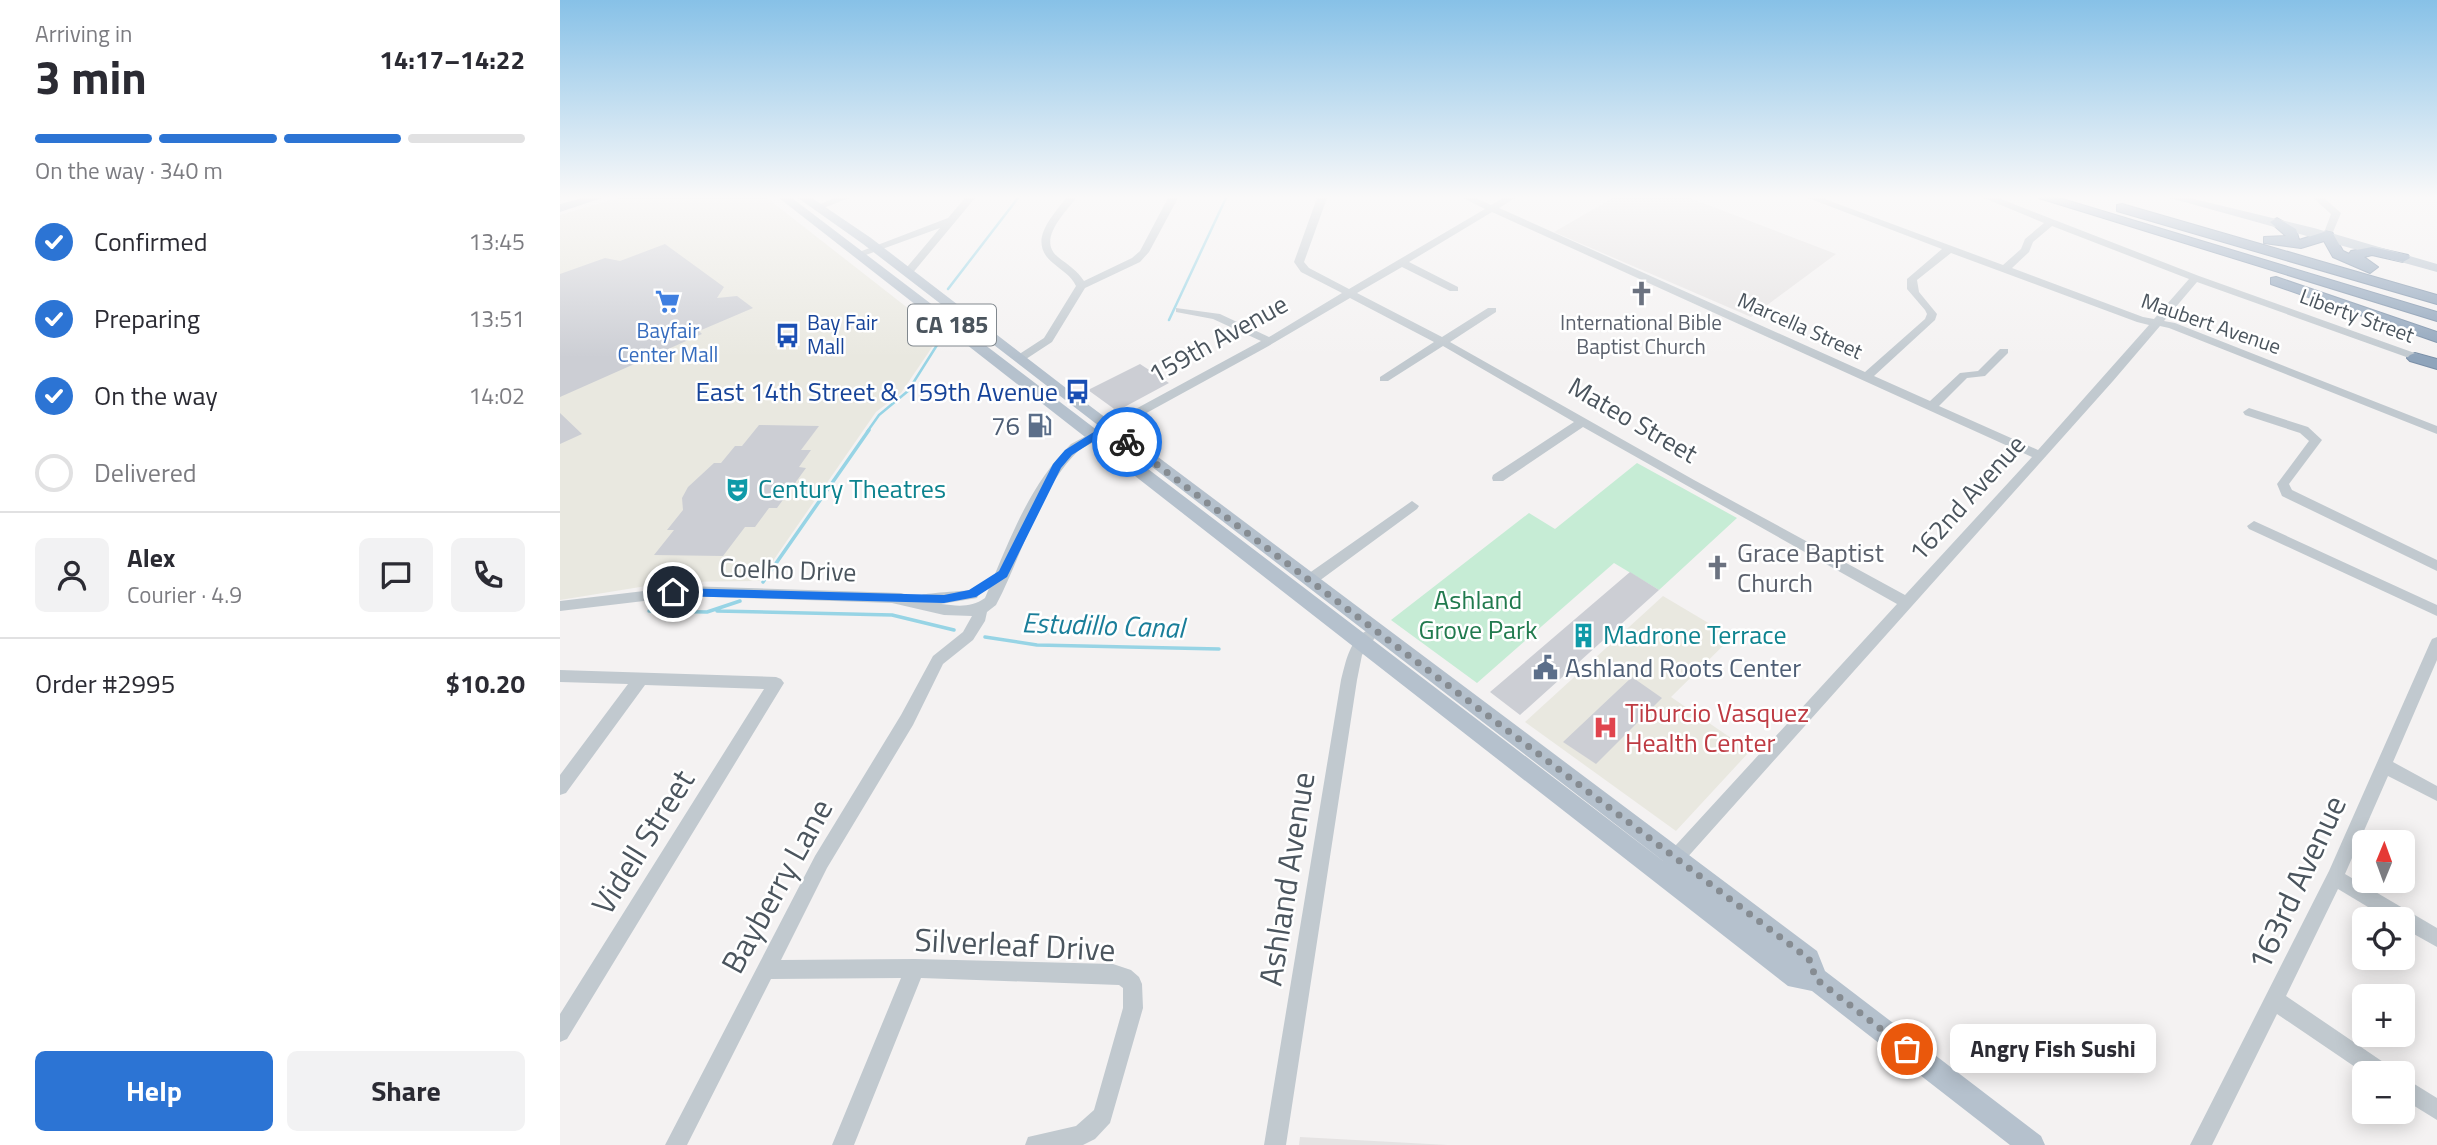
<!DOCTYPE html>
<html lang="en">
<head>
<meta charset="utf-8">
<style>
  body { margin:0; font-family:"Titillium Web",sans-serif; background:#f2f2f3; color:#2b2b33; height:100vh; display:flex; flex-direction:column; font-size:26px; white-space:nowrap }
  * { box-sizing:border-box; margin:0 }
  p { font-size:23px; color:#7c7c81 }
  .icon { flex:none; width:38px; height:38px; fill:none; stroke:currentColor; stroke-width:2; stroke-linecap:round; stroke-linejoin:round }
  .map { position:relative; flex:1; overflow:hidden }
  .drawer { display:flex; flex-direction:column; background:#fff; width:560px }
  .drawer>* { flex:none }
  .needle { width:46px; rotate:1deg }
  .fabs { position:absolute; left:1792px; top:830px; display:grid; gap:14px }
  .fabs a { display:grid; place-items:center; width:63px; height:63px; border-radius:10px; background:#fff; box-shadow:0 4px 18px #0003; font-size:35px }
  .pin { position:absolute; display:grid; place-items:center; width:60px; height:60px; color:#fff; margin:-30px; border:4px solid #fff; border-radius:50%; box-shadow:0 2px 7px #0007 }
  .courier { position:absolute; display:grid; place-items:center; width:70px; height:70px; margin:-35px; border:5px solid #1a73e8; border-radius:50%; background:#fff; color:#222; box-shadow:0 2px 9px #0007 }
  .bubble { position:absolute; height:49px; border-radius:10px; background:#fff; box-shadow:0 4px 18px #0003; font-size:23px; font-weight:700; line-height:49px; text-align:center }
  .summary em { font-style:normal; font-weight:700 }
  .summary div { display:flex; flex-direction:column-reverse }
  .summary { display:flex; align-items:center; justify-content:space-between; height:119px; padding:0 35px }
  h1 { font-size:46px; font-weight:700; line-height:52px }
  .bar { display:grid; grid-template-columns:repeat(4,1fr); gap:10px 7px; align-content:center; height:84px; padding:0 35px }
  .bar i { height:9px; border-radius:5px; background:#e1e1e2 }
  .bar .selected { background:#2c74d4 }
  .bar p { grid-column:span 4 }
  .line { display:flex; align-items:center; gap:18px; padding:0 35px; border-top:2px solid #e1e1e2 }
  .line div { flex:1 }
  .round { display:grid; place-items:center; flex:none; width:74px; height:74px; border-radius:10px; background:#f2f2f3 }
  ol { padding:0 35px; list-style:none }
  li { display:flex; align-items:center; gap:21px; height:77px }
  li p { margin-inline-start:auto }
  li .icon { padding:7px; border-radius:50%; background:#2c74d4; color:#fff; stroke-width:4 }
  li:last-child { color:#7c7c81 }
  li i { width:38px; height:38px; border:4px solid #e1e1e2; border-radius:50% }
  .button { display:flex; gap:14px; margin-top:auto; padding:14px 35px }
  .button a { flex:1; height:80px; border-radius:10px; background:#2c74d4; color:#fff; font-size:28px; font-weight:700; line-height:80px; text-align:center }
  .button a+a { background:#f2f2f3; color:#2b2b33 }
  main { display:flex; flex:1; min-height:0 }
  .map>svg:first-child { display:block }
  .commercial { fill:#e9e8e0 }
  .education { fill:#e5e3e3 }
  .green { fill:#c6ecd5 }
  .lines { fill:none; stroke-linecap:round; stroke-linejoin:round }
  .stream-far1 { stroke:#97d4e5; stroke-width:2.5 }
  .stream { stroke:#97d4e5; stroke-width:3.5 }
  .building { fill:#ccced4 }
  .highway-casing { stroke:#7a8fa7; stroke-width:2 }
  .minor { fill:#c1c9cf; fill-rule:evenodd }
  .major { fill:#b5c1cd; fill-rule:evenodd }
  .highway { fill:#8fa4bb; fill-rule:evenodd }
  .route { fill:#1a73e8 }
  .done { stroke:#868c92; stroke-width:7; stroke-dasharray:0 12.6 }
  .labels { text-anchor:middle; stroke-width:5; stroke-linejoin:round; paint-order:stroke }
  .far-street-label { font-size:21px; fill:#4b555e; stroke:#fff }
  .far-transit-label { font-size:21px; fill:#164399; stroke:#fff; text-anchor:start }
  .far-worship-label { font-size:21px; fill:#5b616d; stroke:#fff }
  .far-shop-label { font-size:21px; fill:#366cbe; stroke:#fff }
  .shield { fill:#fff; stroke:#81888e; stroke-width:2 }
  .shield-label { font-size:24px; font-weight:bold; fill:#4b555e }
  .street-label { font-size:26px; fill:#4b555e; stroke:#fff }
  .transit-label { font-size:26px; fill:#164399; stroke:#fff; text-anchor:end }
  .service-label { font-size:26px; fill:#4e5e75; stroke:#fff; text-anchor:end }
  .culture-label { font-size:26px; fill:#0d838f; stroke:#fff; text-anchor:start }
  .worship-label { font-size:26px; fill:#5b616d; stroke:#fff; text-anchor:start }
  .park-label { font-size:26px; fill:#217a4e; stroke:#fff }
  .health-label { font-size:26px; fill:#be3a42; stroke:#fff; text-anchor:start }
  .water-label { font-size:28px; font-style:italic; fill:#1a7e9a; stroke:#fff }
  .near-street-label { font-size:32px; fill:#4b555e; stroke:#fff }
</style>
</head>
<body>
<main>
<section class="drawer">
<div class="summary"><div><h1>3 min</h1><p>Arriving in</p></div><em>14:17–14:22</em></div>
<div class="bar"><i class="selected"></i><i class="selected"></i><i class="selected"></i><i></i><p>On the way · 340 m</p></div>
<ol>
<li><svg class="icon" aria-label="check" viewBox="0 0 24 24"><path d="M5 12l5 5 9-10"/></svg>Confirmed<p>13:45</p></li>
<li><svg class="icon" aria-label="check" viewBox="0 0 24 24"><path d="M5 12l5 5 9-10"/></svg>Preparing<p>13:51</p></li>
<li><svg class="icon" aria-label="check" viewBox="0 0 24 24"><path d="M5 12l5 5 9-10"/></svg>On the way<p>14:02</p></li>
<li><i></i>Delivered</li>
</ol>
<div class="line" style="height:126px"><a class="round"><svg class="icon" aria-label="person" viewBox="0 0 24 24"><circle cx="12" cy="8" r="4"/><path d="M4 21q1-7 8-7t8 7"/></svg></a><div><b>Alex</b><p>Courier · 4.9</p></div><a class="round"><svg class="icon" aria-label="chat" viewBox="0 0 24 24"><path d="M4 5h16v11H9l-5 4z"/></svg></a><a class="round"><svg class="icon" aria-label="phone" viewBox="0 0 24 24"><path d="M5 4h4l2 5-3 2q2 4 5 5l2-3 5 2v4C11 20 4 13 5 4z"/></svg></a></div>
<div class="line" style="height:91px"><div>Order #2995</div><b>$10.20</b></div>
<div class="button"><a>Help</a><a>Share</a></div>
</section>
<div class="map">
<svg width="1877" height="1145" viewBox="0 0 1877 1145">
  <rect width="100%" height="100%" fill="#f4f2f2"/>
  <!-- commercial -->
  <path class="commercial" d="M 58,198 L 207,198 L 381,334 L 341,393 L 316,412 L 199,581 L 111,582 L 0,600 L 0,215 Z
    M 1103,596 L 1172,637 L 1111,697 L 1190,751 L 1116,831 L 965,722 Z"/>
  <!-- education -->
  <path class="education" d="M 1053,198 L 1130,198 L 1276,254 L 1191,317 L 994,232 Z
    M 740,1137 L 888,1145 L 739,1145 Z"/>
  <!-- green -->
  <path class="green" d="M 1077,463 L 1177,518 L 1099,590 L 1054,563 L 917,683 L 831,620 L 969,513 L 995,529 Z"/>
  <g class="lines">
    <!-- stream-far1 -->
    <path class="stream-far1" d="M 388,289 L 458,198
      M 609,320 L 666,198
      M 307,432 L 319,415 L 348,391 L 384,334"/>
    <!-- stream -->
    <path class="stream" d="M 203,582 L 309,430
      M 89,611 L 147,612 L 180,601
      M 157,611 L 332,615 L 394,630
      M 425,637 L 477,645 L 659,649"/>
  </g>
  <!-- building -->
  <path class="building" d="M 105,244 L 164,287 L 157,298 L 177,296 L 193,308 L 139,331 L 142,334 L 0,397 L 0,274 L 45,258 L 60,261 Z
    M 580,364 L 609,383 L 557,411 L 528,390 Z
    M 0,413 L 22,434 L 0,444 Z
    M 199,425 L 259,426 L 241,450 L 251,450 L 239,467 L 246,468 L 217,508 L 209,508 L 195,527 L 185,527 L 163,556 L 94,555 L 114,530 L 107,530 L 123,510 L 122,498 L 128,487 L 154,463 L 161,463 L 175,446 L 182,446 Z
    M 1070,572 L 1099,590 L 960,715 L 930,692 Z
    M 1072,677 L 1102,698 L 1036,764 L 1003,742 Z"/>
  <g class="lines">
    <defs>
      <path id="highway" d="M 1479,198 L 1499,198 L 1877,312 L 1877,321 Z
        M 1562,204 L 1877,295 L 1877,304 L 1557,211 L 1557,205 Z
        M 1717,218 L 1736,229 L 1739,240 L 1767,231 L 1772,232 L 1783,251 L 1789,254 L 1791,251 L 1812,247 L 1848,255 L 1850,258 L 1843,262 L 1812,255 L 1804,257 L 1818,267 L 1810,273 L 1773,257 L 1764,241 L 1741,248 L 1704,243 L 1704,237 L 1726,236 L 1710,222 Z
        M 1716,277 L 1877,332 L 1877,342 L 1711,284 L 1711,278 Z
        M 1855,353 L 1877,359 L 1877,369 L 1850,361 L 1847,358 L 1850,355 Z"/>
    </defs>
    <!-- highway casing -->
    <use href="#highway" class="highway-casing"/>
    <!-- minor -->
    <path class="minor" d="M 275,198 L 289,198 L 261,209 L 253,207 Z
      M 405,198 L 415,198 L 351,275 L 342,273 L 380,228 L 303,256 L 294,254 L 388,218 Z
      M 506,198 L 516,198 C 504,214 477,240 498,257 C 508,265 517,270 524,281 L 572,258 L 580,251 L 608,198 L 618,198 L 589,252 L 580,262 L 525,288 L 492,342 L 463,361 L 455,361 L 455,357 L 484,338 L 516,286 C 511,275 502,271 493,263 C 467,242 491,218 506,198 Z
      M 757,198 L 767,198 L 744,262 L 749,268 L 789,289 L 925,209 L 903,198 L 916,198 L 931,205 L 943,198 L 955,198 L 939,208 L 1305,372 L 1365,319 L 1367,314 L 1365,310 L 1347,289 L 1347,279 L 1382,249 L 1248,198 L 1262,198 L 1443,265 L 1461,249 L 1465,239 L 1484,223 L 1424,198 L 1438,198 L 1639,276 L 1877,361 L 1877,368 L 1637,282 L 1604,321 L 1615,323 L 1877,426 L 1877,434 L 1609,328 L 1600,326 L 1553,381 L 1117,869 L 1111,871 L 1105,869 L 1102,863 L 1105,857 L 1337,604 L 1023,427 L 943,481 L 933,481 L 932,478 L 933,475 L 1014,422 L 883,346 L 828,381 L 820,381 L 820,377 L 874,342 L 790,298 L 705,348 L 519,450 C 476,493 464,552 436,605 L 427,612 L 425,621 L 413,640 L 383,664 L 353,725 L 267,868 L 221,960 L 355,959 L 553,964 L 571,970 L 579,977 L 582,984 L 583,1008 L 550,1123 L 535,1139 L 523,1145 L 465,1145 L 468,1137 L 516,1126 L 534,1110 L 563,1008 L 563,988 L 559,985 L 361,978 L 294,1145 L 272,1145 L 341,978 L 211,979 L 127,1145 L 105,1145 L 255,856 L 341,715 L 373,656 L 403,632 L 412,616 L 384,615 L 332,603 L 126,596 L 0,611 L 0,601 L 126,586 L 341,593 L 358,599 C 359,597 360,595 362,595 C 365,593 414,590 417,590 L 419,594 L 417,598 L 381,604 C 397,606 411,608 425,598 C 448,544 468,486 511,444 L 701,341 L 653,319 L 616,312 L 616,308 L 660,314 L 709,337 L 782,293 L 741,272 L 734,262 ZM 932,212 L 1472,457 L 1345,595 L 1134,480 L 890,342 L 936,312 L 936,308 L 928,308 L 882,337 L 797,293 L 842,267 L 890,291 L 898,291 L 898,287 L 849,262 ZM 1492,226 L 1629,279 L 1594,319 L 1583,317 L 1452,268 L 1469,252 L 1473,242 ZM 1391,253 L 1577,322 L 1589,325 L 1478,450 L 1379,406 L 1407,378 L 1425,376 L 1448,353 L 1448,349 L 1440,349 L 1418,371 L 1400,373 L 1370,401 L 1314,376 L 1375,320 L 1377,314 L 1359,292 L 1357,280 Z
      M 1753,198 L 1764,198 L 1781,213 L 1773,232 L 1765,230 L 1771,214 Z
      M 1689,408 L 1748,427 L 1762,440 L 1729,484 L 1732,490 L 1877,560 L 1877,571 L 1722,496 L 1717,484 L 1749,441 L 1740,433 L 1685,415 L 1683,412 Z
      M 852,501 L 859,506 L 857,509 L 755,584 L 745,584 L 743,580 L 745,576 Z
      M 1694,521 L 1877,605 L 1877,616 L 1689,529 L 1687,526 Z
      M 810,629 L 815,631 L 817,635 L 802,655 L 797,680 L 726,1145 L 704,1145 L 781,680 C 786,661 790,637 810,629 Z
      M 1877,637 L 1877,660 L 1833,762 L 1877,786 L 1877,801 L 1828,776 L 1785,874 L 1877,928 L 1877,947 L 1843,928 L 1843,919 L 1828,919 L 1778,889 L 1726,996 L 1829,1066 L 1832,1073 L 1804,1073 L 1717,1014 L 1652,1145 L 1630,1145 L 1769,871 L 1870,643 L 1872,639 Z
      M 0,670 L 216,677 L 221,679 L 224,683 L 7,1039 L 0,1042 L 0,1014 L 204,689 L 85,685 L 6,793 L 0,795 L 0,775 L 68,684 L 0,682 Z
      M 1843,1077 L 1877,1098 L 1877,1120 L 1843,1099 Z"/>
    <!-- major -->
    <path class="major" d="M 23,198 L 42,198 L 0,212 L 0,204 Z
      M 219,198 L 232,198 L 1111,867 L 303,244 L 238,198 L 252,198 L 311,238 L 506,388 L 1257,951 L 1265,971 L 1481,1136 L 1485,1145 L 1450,1145 L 1252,991 L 1228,986 Z
      M 1610,198 L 1630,198 L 1754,228 L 1877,264 L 1877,272 Z"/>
    <!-- highway -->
    <use href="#highway" class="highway"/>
  </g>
  <!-- sky -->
  <linearGradient id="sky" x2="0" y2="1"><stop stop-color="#87c1e7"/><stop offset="0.55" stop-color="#faf9f9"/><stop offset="1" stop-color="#faf9f9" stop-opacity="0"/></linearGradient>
  <rect width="1877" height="358" fill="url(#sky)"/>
  <!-- route -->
  <path class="route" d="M 545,425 L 552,425 L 571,439 L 571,444 L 564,444 L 548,432 L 512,455 L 501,468 L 447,577 L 416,597 L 384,603 L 113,596 L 107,592 L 113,588 L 384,595 L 409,590 L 439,571 L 493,464 L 505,450 Z"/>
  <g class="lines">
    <!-- done -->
    <path class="done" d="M 567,442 L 1249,959 L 1256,979 L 1347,1049"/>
  </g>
  <!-- icons -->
  <defs>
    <symbol id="church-bare" viewBox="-9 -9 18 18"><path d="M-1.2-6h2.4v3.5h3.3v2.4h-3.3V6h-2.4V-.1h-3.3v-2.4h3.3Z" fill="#6b7280" stroke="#fff" stroke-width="2.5" paint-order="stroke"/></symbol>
    <symbol id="supermarket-bare" viewBox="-9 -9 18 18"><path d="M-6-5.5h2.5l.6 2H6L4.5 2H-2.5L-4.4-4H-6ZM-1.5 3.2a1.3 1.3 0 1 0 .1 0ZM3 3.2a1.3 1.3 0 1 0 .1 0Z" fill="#3f7fe0" stroke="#fff" stroke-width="2.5" paint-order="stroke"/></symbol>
    <symbol id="bus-bare" viewBox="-9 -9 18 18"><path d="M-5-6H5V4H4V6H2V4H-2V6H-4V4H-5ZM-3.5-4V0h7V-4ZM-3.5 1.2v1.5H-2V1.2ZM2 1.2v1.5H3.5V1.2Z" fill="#1a4fb4" stroke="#fff" stroke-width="2.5" paint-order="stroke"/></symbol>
    <symbol id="fuel-bare" viewBox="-9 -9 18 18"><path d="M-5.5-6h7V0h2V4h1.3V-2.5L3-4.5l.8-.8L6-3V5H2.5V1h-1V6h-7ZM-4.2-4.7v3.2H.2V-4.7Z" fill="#5c6f8a" stroke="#fff" stroke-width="2.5" paint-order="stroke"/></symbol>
    <symbol id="theatre-bare" viewBox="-9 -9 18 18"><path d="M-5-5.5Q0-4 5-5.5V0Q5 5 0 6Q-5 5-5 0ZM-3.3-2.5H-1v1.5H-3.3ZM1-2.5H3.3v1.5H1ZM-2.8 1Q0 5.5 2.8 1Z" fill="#0f9aa8" stroke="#fff" stroke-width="2.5" paint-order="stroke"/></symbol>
    <symbol id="building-bare" viewBox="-9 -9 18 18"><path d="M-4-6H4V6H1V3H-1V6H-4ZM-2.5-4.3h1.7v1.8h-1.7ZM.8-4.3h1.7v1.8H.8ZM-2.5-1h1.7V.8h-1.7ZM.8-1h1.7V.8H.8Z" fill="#0f9aa8" stroke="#fff" stroke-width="2.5" paint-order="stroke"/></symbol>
    <symbol id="civic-bare" viewBox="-9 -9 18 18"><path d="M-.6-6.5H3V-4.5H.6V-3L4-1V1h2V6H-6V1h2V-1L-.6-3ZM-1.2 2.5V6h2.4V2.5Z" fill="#5c6f8a" stroke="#fff" stroke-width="2.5" paint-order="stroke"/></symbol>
    <symbol id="hospital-bare" viewBox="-9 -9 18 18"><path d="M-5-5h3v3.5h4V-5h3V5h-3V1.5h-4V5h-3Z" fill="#e0444e" stroke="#fff" stroke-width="2.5" paint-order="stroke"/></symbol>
  </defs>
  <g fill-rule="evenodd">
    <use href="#church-bare" x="1064" y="276" width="35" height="35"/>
    <use href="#supermarket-bare" x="90" y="284" width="35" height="35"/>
    <use href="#bus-bare" x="210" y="318" width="35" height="35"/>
    <use href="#bus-bare" x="500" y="374" width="35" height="35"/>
    <use href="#fuel-bare" x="462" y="408" width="35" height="35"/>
    <use href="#theatre-bare" x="160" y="472" width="35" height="35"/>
    <use href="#church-bare" x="1140" y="550" width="35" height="35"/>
    <use href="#building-bare" x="1006" y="618" width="35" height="35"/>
    <use href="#civic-bare" x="968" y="650" width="35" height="35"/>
    <use href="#hospital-bare" x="1028" y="710" width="35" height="35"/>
  </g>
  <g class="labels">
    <!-- far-street labels -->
    <g class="far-street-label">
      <text transform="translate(1797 316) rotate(20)" y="7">Liberty Street</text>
      <text transform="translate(1651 324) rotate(19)" y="7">Maubert Avenue</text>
      <text transform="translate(1240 326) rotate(24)" y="7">Marcella Street</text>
    </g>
    <!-- far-transit labels -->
    <g class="far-transit-label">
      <text x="247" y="330">Bay Fair<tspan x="247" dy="24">Mall</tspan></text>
    </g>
    <!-- far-worship labels -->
    <g class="far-worship-label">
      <text x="1081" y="330">International Bible<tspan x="1081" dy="24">Baptist Church</tspan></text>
    </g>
    <!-- far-shop labels -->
    <g class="far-shop-label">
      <text x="108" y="338">Bayfair<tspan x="108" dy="24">Center Mall</tspan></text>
    </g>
    <!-- shield labels -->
    <rect class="shield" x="348" y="304.5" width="88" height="41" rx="5"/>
    <g class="shield-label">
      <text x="392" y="333">CA 185</text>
    </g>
    <!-- street labels -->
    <g class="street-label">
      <text transform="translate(658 339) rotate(-29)" y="9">159th Avenue</text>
      <text transform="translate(1073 420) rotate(30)" y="9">Mateo Street</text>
      <text transform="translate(1407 498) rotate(-48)" y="9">162nd Avenue</text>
      <text transform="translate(228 570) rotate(2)" y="9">Coelho Drive</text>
    </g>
    <!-- transit labels -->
    <g class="transit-label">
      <text x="498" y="401">East 14th Street &amp; 159th Avenue</text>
    </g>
    <!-- service labels -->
    <g class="service-label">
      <text x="460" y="435">76</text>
      <text x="1005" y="677" text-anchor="start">Ashland Roots Center</text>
    </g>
    <!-- culture labels -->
    <g class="culture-label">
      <text x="198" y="498">Century Theatres</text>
      <text x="1043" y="644">Madrone Terrace</text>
    </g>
    <!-- worship labels -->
    <g class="worship-label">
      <text x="1177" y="562">Grace Baptist<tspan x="1177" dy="30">Church</tspan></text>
    </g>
    <!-- park labels -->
    <g class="park-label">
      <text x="918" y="609">Ashland<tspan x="918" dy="30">Grove Park</tspan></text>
    </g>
    <!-- health labels -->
    <g class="health-label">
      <text x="1065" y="722">Tiburcio Vasquez<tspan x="1065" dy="30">Health Center</tspan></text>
    </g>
    <!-- water labels -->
    <g class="water-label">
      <text transform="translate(543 625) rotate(2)" y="10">Estudillo Canal</text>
    </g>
    <!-- near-street labels -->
    <g class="near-street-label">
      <text transform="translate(83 842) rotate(-58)" y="11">Videll Street</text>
      <text transform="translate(727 879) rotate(-81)" y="11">Ashland Avenue</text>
      <text transform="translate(1737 883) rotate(-65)" y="11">163rd Avenue</text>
      <text transform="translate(217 886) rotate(-61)" y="11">Bayberry Lane</text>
      <text transform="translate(455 945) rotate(3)" y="11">Silverleaf Drive</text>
    </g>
  </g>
</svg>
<div class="fabs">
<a><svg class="needle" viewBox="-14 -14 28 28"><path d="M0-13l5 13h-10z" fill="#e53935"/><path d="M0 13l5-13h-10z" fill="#7c7c81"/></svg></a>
<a><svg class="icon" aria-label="locate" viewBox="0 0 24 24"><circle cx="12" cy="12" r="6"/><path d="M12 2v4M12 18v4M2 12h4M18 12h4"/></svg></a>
<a>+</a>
<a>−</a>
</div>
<div class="pin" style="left:1347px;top:1049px;background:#ea580c"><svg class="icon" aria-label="bag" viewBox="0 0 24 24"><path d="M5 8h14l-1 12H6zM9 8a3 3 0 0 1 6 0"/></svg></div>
<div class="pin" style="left:113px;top:592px;background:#1f2937"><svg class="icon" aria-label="home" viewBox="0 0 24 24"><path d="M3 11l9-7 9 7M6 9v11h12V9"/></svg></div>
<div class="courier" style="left:567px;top:442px"><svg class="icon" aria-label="bike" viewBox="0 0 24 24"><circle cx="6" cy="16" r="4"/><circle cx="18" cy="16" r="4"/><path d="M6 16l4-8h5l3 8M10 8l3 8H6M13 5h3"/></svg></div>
<div class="bubble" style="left:1390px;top:1024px;width:206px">Angry Fish Sushi</div>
</div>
</main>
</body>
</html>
